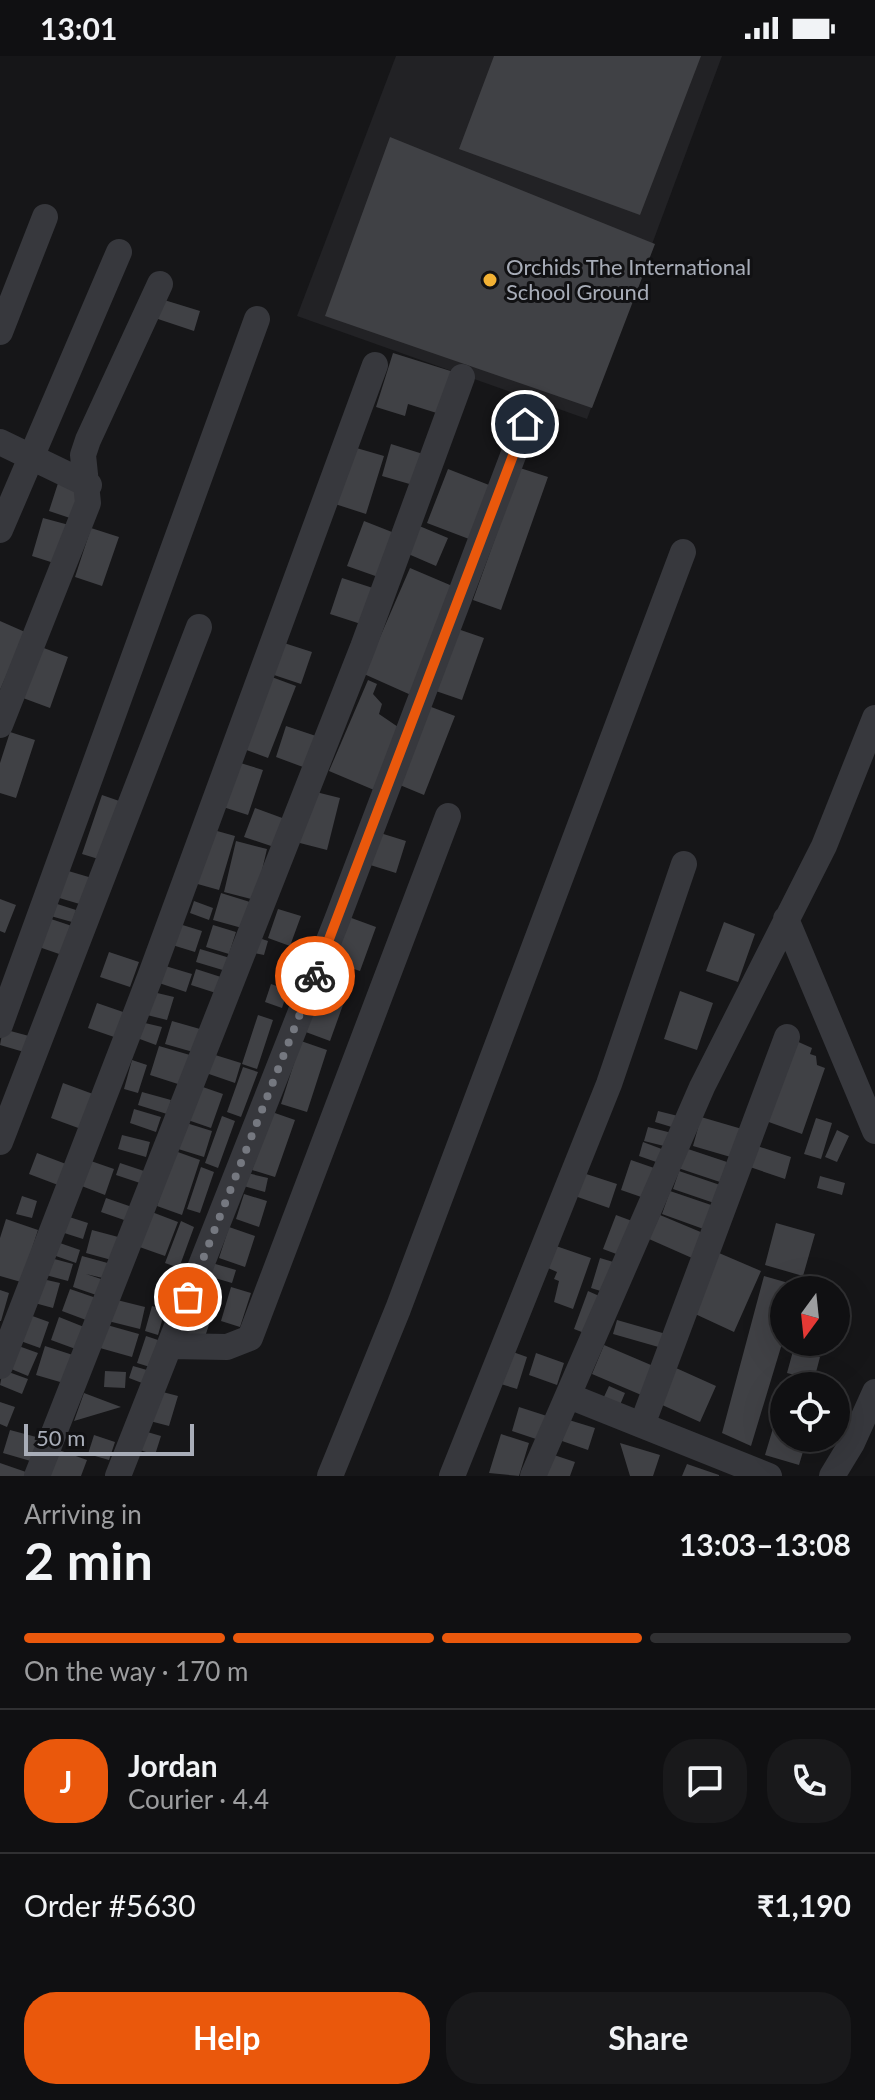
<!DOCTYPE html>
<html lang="en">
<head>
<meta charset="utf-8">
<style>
  body { margin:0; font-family:Lato,sans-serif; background:#19191b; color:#f1f3f6; height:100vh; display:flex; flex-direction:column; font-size:30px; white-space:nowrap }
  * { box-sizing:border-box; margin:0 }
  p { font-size:26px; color:#9c9d9f }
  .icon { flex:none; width:44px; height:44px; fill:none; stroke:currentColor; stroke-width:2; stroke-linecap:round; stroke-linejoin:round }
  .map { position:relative; height:1420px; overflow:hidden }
  .sheet { display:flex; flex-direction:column; background:#101012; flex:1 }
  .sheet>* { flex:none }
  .needle { width:52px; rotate:195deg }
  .tools { position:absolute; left:770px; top:1220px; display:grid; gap:16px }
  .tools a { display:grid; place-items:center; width:80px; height:80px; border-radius:50%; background:#101012; box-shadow:0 8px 32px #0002,0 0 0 2px #303032; font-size:40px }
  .scale { position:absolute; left:24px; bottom:20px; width:170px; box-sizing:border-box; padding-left:8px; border:4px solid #a8adb8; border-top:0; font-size:22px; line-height:28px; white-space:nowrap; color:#a8adb8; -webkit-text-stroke:6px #111113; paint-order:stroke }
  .pin { position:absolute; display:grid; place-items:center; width:68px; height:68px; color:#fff; margin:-34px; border:4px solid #fff; border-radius:50%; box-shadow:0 2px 8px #0007 }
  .courier { position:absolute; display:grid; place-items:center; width:80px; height:80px; margin:-40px; border:6px solid #ea580c; border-radius:50%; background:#fff; color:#222; box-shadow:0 2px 10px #0007 }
  .head em { font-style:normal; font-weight:700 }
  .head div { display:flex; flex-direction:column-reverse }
  .head { display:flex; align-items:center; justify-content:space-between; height:136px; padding:0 24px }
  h1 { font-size:52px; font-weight:700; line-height:60px }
  .bar { display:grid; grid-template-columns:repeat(4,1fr); gap:12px 8px; align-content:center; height:96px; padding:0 24px }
  .bar i { height:10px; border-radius:6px; background:#303032 }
  .bar .on { background:#ea580c }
  .bar p { grid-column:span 4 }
  .line { display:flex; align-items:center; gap:20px; padding:0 24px; border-top:2px solid #303032 }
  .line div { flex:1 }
  .round { display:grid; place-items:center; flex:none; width:84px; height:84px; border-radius:32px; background:#19191b }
  .action { display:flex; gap:16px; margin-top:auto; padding:16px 24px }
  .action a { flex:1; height:92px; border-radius:32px; background:#ea580c; color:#fff; font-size:32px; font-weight:700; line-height:92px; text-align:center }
  .action a+a { background:#19191b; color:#f1f3f6 }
  .status { display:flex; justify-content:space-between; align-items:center; height:56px; padding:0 40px; background:#101012; direction:ltr }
  .status svg { height:22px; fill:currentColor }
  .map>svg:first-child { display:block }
  .built { fill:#222225 }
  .building { fill:#404145 }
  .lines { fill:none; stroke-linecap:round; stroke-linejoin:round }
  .minor { stroke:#37383d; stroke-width:26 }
  .done { stroke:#757880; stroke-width:8; stroke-dasharray:0 14.4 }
  .route { stroke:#ea580c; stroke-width:10 }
  .poi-dot { fill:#f2b134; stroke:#111113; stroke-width:3 }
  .labels { text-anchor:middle; stroke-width:6; stroke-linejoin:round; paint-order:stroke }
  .poi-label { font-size:22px; fill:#a8adb8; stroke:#111113; text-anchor:start }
</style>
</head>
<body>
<div class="status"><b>13:01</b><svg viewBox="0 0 49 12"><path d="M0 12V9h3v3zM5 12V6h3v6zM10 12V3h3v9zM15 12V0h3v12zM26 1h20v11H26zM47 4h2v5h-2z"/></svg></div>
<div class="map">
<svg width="875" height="1420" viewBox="0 0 875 1420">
  <rect width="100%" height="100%" fill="#161618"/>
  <!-- built -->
  <path class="built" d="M 396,0 L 722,0 L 587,363 L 297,260 Z"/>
  <!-- building -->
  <path class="building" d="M 494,0 L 701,0 L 640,159 L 459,93 Z
    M 390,81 L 655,188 L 592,352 L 325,260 Z
    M 161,243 L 200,255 L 194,275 L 155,262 Z
    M 393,297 L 457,317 L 443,359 L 408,348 L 405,360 L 376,351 Z
    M 391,388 L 423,398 L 413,429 L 382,420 Z
    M 353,391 L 384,400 L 366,458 L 335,448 Z
    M 520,412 L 548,421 L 501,554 L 473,544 Z
    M 448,413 L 489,429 L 469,483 L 427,467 Z
    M 60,421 L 84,429 L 73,463 L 49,455 Z
    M 43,462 L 69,469 L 57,508 L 32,500 Z
    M 364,465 L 397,478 L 381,522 L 347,510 Z
    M 417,469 L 448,482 L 436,510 L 406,497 Z
    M 91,472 L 119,481 L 102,530 L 75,521 Z
    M 410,512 L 457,532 L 411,639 L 364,618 Z
    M 342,522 L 376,533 L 364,569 L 330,558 Z
    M 0,565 L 25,576 L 0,634 Z
    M 452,571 L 484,582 L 462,644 L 430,633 Z
    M 281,586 L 312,596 L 301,628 L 271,618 Z
    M 41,591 L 68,601 L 50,652 L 23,642 Z
    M 269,620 L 296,630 L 268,702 L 241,692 Z
    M 368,624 L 377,628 L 373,638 L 382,648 L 379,658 L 401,673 L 374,734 L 329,715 Z
    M 426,649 L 455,660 L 424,739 L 395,727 Z
    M 286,670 L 322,682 L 311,714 L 276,701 Z
    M 10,676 L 35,684 L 16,742 L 0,737 L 0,707 Z
    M 234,705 L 263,714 L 248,759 L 220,750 Z
    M 308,734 L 340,742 L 327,794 L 296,786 Z
    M 102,739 L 125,747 L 105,805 L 82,798 Z
    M 255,752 L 285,763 L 274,791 L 244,781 Z
    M 210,773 L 235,780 L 219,834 L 194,827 Z
    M 377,776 L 406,785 L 396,817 L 367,808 Z
    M 236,785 L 267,793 L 255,844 L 224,836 Z
    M 65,814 L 92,822 L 83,849 L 56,841 Z
    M 221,837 L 250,846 L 242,872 L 213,864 Z
    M 0,843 L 16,849 L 5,877 L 0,875 Z
    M 194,845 L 213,852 L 209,864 L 190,857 Z
    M 51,846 L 76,854 L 72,866 L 47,859 Z
    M 278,853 L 301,860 L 290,890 L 268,882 Z
    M 346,860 L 376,871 L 360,915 L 330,905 Z
    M 45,861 L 75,871 L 65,900 L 36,890 Z
    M 724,866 L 755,878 L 738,926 L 706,915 Z
    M 176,867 L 202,875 L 195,896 L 169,888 Z
    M 213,869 L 236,876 L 229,898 L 206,891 Z
    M 259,882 L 268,885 L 264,899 L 254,897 Z
    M 200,893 L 230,902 L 226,915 L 196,906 Z
    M 109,896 L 139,906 L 130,931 L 100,921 Z
    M 162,909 L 192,918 L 186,936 L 156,926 Z
    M 283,909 L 298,914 L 294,928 L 279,924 Z
    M 327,912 L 353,921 L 330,985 L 303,975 Z
    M 196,913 L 224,922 L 219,938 L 191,929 Z
    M 271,928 L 288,934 L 282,952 L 265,946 Z
    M 680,935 L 713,947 L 697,994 L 664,983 Z
    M 153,936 L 174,941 L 167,964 L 147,959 Z
    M 97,947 L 126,957 L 117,982 L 88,972 Z
    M 258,959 L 273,964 L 257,1013 L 242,1008 Z
    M 172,965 L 200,973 L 193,996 L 165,988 Z
    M 145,967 L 162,971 L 156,989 L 137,982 Z
    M 3,973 L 29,980 L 24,996 L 0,989 Z
    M 794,984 L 812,992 L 810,998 L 816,1000 L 817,1009 L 825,1012 L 802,1078 L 766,1065 Z
    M 301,985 L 327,994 L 307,1056 L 281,1048 Z
    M 159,990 L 190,999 L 181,1029 L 150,1019 Z
    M 212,998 L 241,1007 L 235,1027 L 206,1017 Z
    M 132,1004 L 147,1009 L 138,1037 L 124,1033 Z
    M 243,1011 L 258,1016 L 241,1061 L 227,1056 Z
    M 63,1027 L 93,1038 L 81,1073 L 51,1062 Z
    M 197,1029 L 223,1038 L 211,1072 L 185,1063 Z
    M 142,1036 L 171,1044 L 167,1058 L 138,1049 Z
    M 134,1053 L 161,1061 L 156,1076 L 130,1067 Z
    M 658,1055 L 678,1060 L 675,1072 L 655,1066 Z
    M 272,1056 L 295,1064 L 275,1121 L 252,1114 Z
    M 222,1060 L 235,1065 L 218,1112 L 205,1107 Z
    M 701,1061 L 742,1073 L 734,1102 L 693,1090 Z
    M 816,1062 L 832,1067 L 821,1103 L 804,1098 Z
    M 183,1066 L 212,1075 L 204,1101 L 175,1092 Z
    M 648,1071 L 672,1077 L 668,1091 L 644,1085 Z
    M 837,1074 L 849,1080 L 837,1106 L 825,1101 Z
    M 122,1079 L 150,1086 L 146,1101 L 118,1093 Z
    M 643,1086 L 667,1095 L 662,1108 L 639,1100 Z
    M 754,1089 L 791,1101 L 785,1123 L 747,1110 Z
    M 682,1091 L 727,1106 L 720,1126 L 675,1111 Z
    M 175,1095 L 200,1104 L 182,1159 L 157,1150 Z
    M 37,1097 L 66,1108 L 58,1129 L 29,1118 Z
    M 88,1104 L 114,1113 L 105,1139 L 79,1129 Z
    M 631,1104 L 657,1113 L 647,1143 L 621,1134 Z
    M 120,1107 L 144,1115 L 140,1127 L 116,1119 Z
    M 201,1111 L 214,1116 L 200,1157 L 187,1153 Z
    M 679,1115 L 723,1130 L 717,1148 L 673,1133 Z
    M 243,1116 L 268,1122 L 265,1136 L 240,1129 Z
    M 580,1116 L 617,1128 L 609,1152 L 572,1139 Z
    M 820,1120 L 845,1127 L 842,1139 L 817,1132 Z
    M 670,1135 L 717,1151 L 709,1175 L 662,1158 Z
    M 244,1138 L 267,1145 L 259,1171 L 236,1163 Z
    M 22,1140 L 37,1145 L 32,1162 L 16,1158 Z
    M 106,1142 L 132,1151 L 127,1165 L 101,1156 Z
    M 144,1153 L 178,1166 L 165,1200 L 131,1188 Z
    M 63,1159 L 88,1167 L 83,1183 L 58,1175 Z
    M 616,1159 L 640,1168 L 627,1202 L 603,1193 Z
    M 660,1159 L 703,1177 L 692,1202 L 649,1183 Z
    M 6,1163 L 38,1174 L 21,1226 L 0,1220 L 0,1182 Z
    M 181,1165 L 194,1171 L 179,1212 L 165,1207 Z
    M 776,1167 L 815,1178 L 803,1220 L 765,1209 Z
    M 229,1171 L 255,1180 L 245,1211 L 219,1202 Z
    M 92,1174 L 122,1182 L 115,1205 L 86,1197 Z
    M 57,1186 L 80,1194 L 76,1207 L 53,1199 Z
    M 556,1190 L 591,1202 L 573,1253 L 554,1246 L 559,1225 L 554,1223 L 557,1216 L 548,1212 Z
    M 719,1197 L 761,1215 L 734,1276 L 693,1257 Z
    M 82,1200 L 115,1209 L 111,1224 L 86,1218 L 107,1225 L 102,1241 L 73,1231 Z
    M 47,1201 L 73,1208 L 68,1225 L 42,1218 Z
    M 600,1202 L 620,1208 L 610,1238 L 591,1232 Z
    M 212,1207 L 236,1214 L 232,1227 L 208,1220 Z
    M 170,1218 L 181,1223 L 171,1248 L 159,1243 Z
    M 764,1220 L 799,1230 L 798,1234 L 784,1234 L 784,1281 L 751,1390 L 722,1377 Z
    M 38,1222 L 60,1227 L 53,1252 L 31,1246 Z
    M 231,1231 L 251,1237 L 240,1271 L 221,1265 Z
    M 70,1233 L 102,1244 L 94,1267 L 62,1255 Z
    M 0,1234 L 9,1237 L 1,1265 L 0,1265 Z
    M 588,1235 L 606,1243 L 592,1280 L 574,1273 Z
    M 189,1242 L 215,1250 L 204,1284 L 178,1276 Z
    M 113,1243 L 145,1251 L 140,1273 L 108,1265 Z
    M 152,1250 L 165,1254 L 158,1279 L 145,1275 Z
    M 24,1257 L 49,1266 L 40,1292 L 15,1283 Z
    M 59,1261 L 89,1273 L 81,1295 L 51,1284 Z
    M 617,1264 L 666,1278 L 662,1292 L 613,1278 Z
    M 107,1269 L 139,1278 L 132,1301 L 100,1292 Z
    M 146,1280 L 158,1284 L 150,1311 L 137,1307 Z
    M 13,1288 L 38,1297 L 28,1320 L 4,1310 Z
    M 604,1289 L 658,1312 L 646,1341 L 592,1318 Z
    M 45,1290 L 76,1300 L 67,1328 L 36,1319 Z
    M 507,1294 L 527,1301 L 517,1333 L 494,1326 Z
    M 793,1295 L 820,1301 L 814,1324 L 787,1317 Z
    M 536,1297 L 564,1307 L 557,1329 L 529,1319 Z
    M 133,1310 L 147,1314 L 142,1327 L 129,1322 Z
    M 676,1312 L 716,1330 L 700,1366 L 660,1348 Z
    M 3,1314 L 28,1323 L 22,1338 L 0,1329 Z
    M 105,1315 L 126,1316 L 125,1332 L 104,1331 Z
    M 789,1320 L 820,1329 L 819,1330 L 786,1330 Z
    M 609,1330 L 625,1337 L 620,1349 L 603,1343 Z
    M 155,1334 L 178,1340 L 169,1370 L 146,1364 Z
    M 84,1337 L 121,1351 L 74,1365 Z
    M 0,1346 L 15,1351 L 7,1371 L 0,1368 Z
    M 519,1351 L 550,1361 L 542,1385 L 512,1375 Z
    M 777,1359 L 784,1361 L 784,1382 L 807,1382 L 799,1409 L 765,1399 Z
    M 569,1364 L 595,1372 L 588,1394 L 562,1385 Z
    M 137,1373 L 161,1380 L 155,1399 L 131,1391 Z
    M 10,1374 L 40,1382 L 34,1406 L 3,1397 Z
    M 501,1378 L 529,1387 L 519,1420 L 489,1417 Z
    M 94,1379 L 115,1386 L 109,1404 L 88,1398 Z
    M 620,1387 L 660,1399 L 653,1420 L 630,1420 Z
    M 59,1394 L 87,1404 L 81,1420 L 50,1420 Z
    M 551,1398 L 575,1406 L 570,1420 L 541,1420 Z
    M 0,1407 L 26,1416 L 25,1420 L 0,1420 Z
    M 687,1408 L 719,1419 L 719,1420 L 682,1420 Z"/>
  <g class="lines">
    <!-- minor -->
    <path class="minor" d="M 0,276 L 45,161
      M 0,386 L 89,429
      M 0,474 L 119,196
      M 0,669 L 88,447 L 83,399 L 88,384 L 160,228
      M 786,863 L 875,1075
      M 0,969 L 257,263
      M 0,1086 L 199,571
      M 169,1290 L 227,1291 L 250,1282 L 448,760
      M 0,1310 L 150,921 L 375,309
      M 569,1340 L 769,1420
      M 642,1369 L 787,981
      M 37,1420 L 363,591 L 462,321
      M 118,1420 L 337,864 L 525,368
      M 330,1420 L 398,1253 L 683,496
      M 452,1420 L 609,1028 L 684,808
      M 533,1420 L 702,1031 L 824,790 L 875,662
      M 832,1420 L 852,1387 L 875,1336"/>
  </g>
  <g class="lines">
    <!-- done -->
    <path class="done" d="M 188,1241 L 315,920"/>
    <!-- route -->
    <path class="route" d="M 315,920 L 525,368"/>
  </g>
  <!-- markers -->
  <circle class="poi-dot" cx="490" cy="224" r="8"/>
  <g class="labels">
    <!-- poi labels -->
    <g class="poi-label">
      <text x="506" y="219">Orchids The International<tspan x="506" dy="25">School Ground</tspan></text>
    </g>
  </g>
</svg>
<div class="tools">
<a><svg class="needle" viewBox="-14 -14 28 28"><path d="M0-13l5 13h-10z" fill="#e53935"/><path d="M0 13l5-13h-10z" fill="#9c9d9f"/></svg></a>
<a><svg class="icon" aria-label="locate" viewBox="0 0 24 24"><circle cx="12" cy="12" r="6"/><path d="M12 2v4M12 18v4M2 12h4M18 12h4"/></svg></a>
</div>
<div class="scale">50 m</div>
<div class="pin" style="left:188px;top:1241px;background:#ea580c"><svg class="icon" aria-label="bag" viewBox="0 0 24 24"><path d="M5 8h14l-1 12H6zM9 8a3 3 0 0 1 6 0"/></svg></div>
<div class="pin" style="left:525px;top:368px;background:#1f2937"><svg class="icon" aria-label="home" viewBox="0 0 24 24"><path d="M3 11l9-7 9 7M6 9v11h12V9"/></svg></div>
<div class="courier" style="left:315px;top:920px"><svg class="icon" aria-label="bike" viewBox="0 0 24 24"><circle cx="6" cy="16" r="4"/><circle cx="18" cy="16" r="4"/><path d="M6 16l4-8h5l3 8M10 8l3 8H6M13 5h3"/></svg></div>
</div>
<section class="sheet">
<div class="head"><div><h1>2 min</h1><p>Arriving in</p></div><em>13:03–13:08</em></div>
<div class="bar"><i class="on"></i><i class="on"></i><i class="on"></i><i></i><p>On the way · 170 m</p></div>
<div class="line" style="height:144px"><b class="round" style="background:#ea580c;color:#fff">J</b><div><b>Jordan</b><p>Courier · 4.4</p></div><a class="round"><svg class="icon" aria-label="chat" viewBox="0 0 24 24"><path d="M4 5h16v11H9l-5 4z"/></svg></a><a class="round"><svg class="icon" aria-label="phone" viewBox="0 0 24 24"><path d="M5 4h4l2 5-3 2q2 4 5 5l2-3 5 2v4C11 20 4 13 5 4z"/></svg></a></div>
<div class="line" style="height:104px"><div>Order #5630</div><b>₹1,190</b></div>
<div class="action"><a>Help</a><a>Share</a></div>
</section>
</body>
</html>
